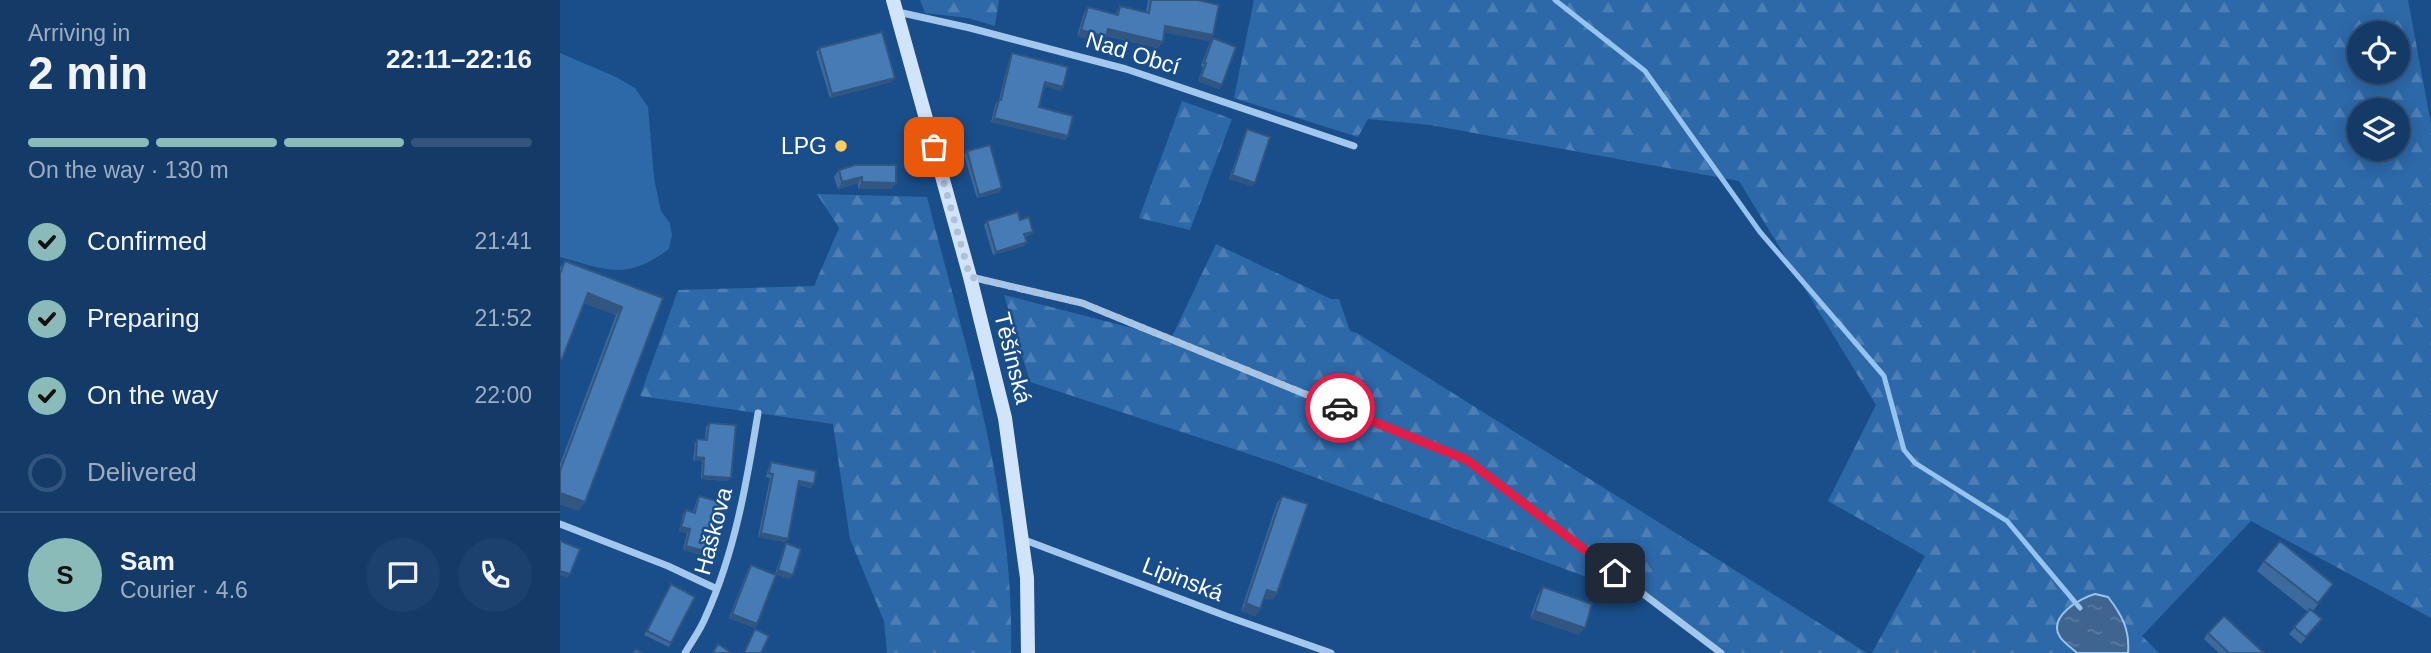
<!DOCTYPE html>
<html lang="en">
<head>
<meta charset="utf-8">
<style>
  body { margin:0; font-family:Helvetica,sans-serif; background:#1d416e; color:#f1f3f6; height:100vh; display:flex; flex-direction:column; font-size:26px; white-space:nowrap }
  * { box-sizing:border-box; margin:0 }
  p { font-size:23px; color:#9dadc0 }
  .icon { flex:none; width:38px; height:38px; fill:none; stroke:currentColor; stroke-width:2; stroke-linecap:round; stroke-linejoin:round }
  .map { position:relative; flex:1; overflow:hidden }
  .side { display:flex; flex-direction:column; background:#143a68; width:560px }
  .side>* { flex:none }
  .buttons { position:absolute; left:1787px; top:21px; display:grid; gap:14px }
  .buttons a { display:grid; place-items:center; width:63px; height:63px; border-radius:50%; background:#143a68; box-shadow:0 4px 18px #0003,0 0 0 2px #33547c; font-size:35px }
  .pin { position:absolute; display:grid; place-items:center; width:60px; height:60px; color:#fff; margin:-30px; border-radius:14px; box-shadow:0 4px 10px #0006 }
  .courier { position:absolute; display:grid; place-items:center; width:70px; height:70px; margin:-35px; border:5px solid #e11d48; border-radius:50%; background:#fff; color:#222; box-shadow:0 2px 9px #0007 }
  .summary em { font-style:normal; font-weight:600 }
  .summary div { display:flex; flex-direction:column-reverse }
  .summary { display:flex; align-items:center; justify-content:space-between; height:119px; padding:0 28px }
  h1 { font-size:46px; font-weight:600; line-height:52px }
  .bar { display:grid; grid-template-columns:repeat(4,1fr); gap:10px 7px; align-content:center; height:84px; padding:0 28px }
  .bar i { height:9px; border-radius:5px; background:#33547c }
  .bar .active { background:#8bbbb9 }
  .bar p { grid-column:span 4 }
  .line { display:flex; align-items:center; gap:18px; padding:0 28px; border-top:2px solid #33547c }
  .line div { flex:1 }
  .round { display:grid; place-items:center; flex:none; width:74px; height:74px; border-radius:37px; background:#1d416e }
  ol { padding:0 28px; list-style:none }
  li { display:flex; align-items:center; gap:21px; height:77px }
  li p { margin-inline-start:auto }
  li .icon { padding:7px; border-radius:50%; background:#8bbbb9; color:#111; stroke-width:4 }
  li:last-child { color:#9dadc0 }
  li i { width:38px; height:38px; border:4px solid #33547c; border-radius:50% }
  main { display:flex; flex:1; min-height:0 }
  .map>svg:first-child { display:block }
  .grass { fill:#2d68a8 }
  .forest { fill:url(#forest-firs); fill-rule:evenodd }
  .water { fill:url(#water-ripples); stroke:#97c3ef; stroke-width:2 }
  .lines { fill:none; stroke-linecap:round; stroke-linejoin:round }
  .stream { stroke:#97c3ef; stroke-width:5 }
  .minor { stroke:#a4c7ed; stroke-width:7 }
  .secondary { stroke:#d1e4f9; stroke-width:14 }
  .wall { fill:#3d6a9c }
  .shaded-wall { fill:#32567f }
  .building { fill:#477bb5; stroke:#32567f; stroke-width:2 }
  .done { stroke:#afc1d6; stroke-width:7; stroke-dasharray:0 12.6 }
  .route { stroke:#e11d48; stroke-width:9 }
  .poi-dot { fill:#ffcc60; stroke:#1a4e8a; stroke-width:2.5 }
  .labels { text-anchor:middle; stroke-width:5; stroke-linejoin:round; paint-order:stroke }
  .street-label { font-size:23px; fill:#fff; stroke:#1a4e8a }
  .poi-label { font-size:23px; fill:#fff; stroke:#1a4e8a; text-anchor:end }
</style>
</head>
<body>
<main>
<section class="side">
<div class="summary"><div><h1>2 min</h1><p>Arriving in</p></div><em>22:11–22:16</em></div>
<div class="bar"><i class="active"></i><i class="active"></i><i class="active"></i><i></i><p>On the way · 130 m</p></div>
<ol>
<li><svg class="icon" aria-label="check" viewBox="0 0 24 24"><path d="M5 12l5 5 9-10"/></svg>Confirmed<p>21:41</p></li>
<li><svg class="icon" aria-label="check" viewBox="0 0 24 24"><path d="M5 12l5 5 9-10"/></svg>Preparing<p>21:52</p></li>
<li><svg class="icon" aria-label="check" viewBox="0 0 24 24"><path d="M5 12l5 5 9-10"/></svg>On the way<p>22:00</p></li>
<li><i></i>Delivered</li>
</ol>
<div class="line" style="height:126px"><b class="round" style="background:#8bbbb9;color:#111">S</b><div><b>Sam</b><p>Courier · 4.6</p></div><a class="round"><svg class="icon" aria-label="chat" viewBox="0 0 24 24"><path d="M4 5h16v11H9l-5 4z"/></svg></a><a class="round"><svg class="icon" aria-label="phone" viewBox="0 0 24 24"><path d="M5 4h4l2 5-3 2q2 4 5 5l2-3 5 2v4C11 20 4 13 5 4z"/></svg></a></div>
</section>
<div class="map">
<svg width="1871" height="653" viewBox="0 0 1871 653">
  <defs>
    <pattern id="forest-firs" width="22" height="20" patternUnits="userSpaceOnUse" patternTransform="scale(1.75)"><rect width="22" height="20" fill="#2d68a8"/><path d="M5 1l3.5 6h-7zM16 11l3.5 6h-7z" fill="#4c7fb5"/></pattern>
    <pattern id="water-ripples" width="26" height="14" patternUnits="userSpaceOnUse" patternTransform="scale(1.75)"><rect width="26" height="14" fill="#3e648f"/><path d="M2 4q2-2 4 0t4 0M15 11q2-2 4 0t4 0" fill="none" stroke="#5b7ba0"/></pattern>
  </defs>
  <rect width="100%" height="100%" fill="#1a4e8a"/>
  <!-- grass -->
  <path class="grass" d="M 0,53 L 56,77 L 75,88 L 88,107 L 94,178 L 101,211 L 110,223 L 112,235 L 109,249 C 66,281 47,270 0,257 Z"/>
  <!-- forest -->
  <path class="forest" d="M 360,0 L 439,0 L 435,26 L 408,18 L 365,13 Z
    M 694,0 L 1848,0 L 1871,124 L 1871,618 L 1691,521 L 1582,636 L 1599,653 L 1568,653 L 1568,631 L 1523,598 C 1493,621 1488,625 1517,653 L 1312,653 L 1365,556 L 1268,501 L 1316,405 L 1179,181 L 870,125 L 808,119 L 798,137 L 674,98 ZM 1799,33 L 1838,33 L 1838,72 L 1799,72 ZM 1799,110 L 1838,110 L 1838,149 L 1799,149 Z
    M 622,101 L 672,119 L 630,230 L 579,218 Z
    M 257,194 L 367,197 C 405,346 455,498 451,653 L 327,653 L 324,621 L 290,539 L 273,424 L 80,396 L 118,290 L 254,286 L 279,228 Z
    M 656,244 L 771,299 L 779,299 L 790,331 L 797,333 L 1307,653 L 1165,653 L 1089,600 L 713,462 L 470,382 L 444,295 L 580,330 L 609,343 Z"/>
  <!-- water -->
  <path class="water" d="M 1535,594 L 1548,597 C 1562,615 1570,630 1568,653 L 1517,653 C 1512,648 1504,643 1500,637 C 1487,617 1520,598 1535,594 Z"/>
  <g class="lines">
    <!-- stream -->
    <path class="stream" d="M 995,0 L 1085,71 L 1200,232 L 1324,376 L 1344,450 L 1355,463 L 1447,521 L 1520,608"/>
    <!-- minor -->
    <path class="minor" d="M 338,12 L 410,28 L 566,69 L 794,146
      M 411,277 L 522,303 L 907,460 L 1161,653
      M 0,524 L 108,566 L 157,589
      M 462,539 L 666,616 L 771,653
      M 125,653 C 132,641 141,629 146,616 C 175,552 187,481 198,413"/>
    <!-- secondary -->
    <path class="secondary" d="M 333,0 L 410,277 L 445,418 L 467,578 L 468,653"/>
  </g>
  <!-- wall -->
  <path class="wall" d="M 588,0 L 638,0 L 653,35 L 649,41 L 604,32 L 603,42 L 598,48 L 546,36 L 542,43 L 517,36 L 524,13 L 528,7 L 556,14 L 560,6 L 586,12 Z
    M 653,38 L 662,85 L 659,89 L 638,81 L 643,67 L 641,66 L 650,42 Z
    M 259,48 L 332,82 L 270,98 L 256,52 Z
    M 452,53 L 503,87 L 501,91 L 484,86 L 479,107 L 508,136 L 505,140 L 431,122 L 436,103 L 439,100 L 450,57 Z
    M 687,129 L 692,186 L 669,179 L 685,133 Z
    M 407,151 L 440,192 L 417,198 L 404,155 Z
    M 279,170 L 336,183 L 331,189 L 298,189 L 298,183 L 278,189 L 274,177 Z
    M 460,220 L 470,235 L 465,237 L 464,246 L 433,255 L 424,225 L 427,221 Z
    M 5,261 L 103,298 L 19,511 L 0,504 L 0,464 L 56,315 L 24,303 L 0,361 L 0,268 Z
    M 149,423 L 168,481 L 141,479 L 142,461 L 133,461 L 135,443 L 137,439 L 145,440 L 146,427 Z
    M 211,462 L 251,488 L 238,485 L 228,539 L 225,542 L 198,537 L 210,478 L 206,477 L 209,466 Z
    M 139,496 L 152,553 L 149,557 L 123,550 L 127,533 L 119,531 L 123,514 L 126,510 L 133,512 L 137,499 Z
    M 722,496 L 717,593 L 712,600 L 704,598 L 695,616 L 681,611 L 717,503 Z
    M 226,543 L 230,579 L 215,574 L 224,547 Z
    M 1704,561 L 1773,584 L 1753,611 L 1762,619 L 1741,644 L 1729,634 L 1748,612 L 1697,571 Z
    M 191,565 L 197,624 L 195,628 L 169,618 L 188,569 Z
    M 111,584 L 111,643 L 109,647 L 84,635 Z
    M 983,587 L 1019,635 L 970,618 L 978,595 Z
    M 1648,633 L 1704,653 L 1659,653 L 1644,639 Z"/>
  <!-- shaded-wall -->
  <path class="shaded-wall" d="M 605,26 L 653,35 L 649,41 L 601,32 Z
    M 548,29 L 603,42 L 598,48 L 544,35 Z
    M 521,30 L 546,37 L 542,43 L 517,36 Z
    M 641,77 L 662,85 L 659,89 L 638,81 Z
    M 335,78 L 332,82 L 270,98 L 272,94 Z
    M 485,82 L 503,87 L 501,91 L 483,86 Z
    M 434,118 L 508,136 L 505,140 L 431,122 Z
    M 672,175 L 695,183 L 692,186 L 669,179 Z
    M 302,177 L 298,183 L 278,189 L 282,182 Z
    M 302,182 L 336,183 L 331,189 L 298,189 Z
    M 442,188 L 440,192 L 417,198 L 419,195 Z
    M 473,232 L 470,235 L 461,238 L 464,234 Z
    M 467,242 L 464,246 L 433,255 L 436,252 Z
    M 28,293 L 62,307 L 56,315 L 21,302 Z
    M 136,457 L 144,458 L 142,461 L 133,461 Z
    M 143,476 L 171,478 L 168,481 L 141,479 Z
    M 239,481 L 254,484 L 251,488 L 236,484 Z
    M 0,493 L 25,502 L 19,511 L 0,504 Z
    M 121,527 L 130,529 L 127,533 L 119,531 Z
    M 201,533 L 228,539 L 225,542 L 198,537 Z
    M 126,546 L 152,553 L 149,557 L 123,550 Z
    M 218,570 L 233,575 L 230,579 L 215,574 Z
    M 0,571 L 10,574 L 7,578 L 0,575 Z
    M 707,590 L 717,593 L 712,600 L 702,597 Z
    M 686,603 L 700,609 L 695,616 L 681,611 Z
    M 975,611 L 1025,628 L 1019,635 L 970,618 Z
    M 172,614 L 197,624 L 195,628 L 169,618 Z"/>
  <!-- building -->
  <path class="building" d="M 591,0 L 638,0 L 659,5 L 653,35 L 605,26 L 603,42 L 548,29 L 546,37 L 521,30 L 528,7 L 558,15 L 560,6 L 589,13 Z
    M 322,32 L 335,78 L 272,94 L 259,48 Z
    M 653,38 L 676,47 L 662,85 L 641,77 L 646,63 L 644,63 Z
    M 452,53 L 508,67 L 503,87 L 485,82 L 479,107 L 513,116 L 508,136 L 434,118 L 439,100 L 441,100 Z
    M 687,129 L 710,137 L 695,183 L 672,175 Z
    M 430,145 L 442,188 L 419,195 L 407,151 Z
    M 295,165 L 336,165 L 336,183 L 302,182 L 302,177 L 282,182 L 279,170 Z
    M 458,212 L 460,220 L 469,217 L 473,232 L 464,234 L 467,242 L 436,252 L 427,221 Z
    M 5,261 L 103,298 L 25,502 L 0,493 L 0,471 L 62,307 L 28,293 L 2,359 L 0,358 L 0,274 Z
    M 149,423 L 176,425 L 171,478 L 143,476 L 144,458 L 136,457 L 137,439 L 147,440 Z
    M 211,462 L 256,471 L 254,484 L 239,481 L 228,539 L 201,533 L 213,474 L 209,473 Z
    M 139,496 L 165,503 L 152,553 L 126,546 L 130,529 L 121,527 L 126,510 L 135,513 Z
    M 722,496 L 748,504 L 717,593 L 707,590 L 700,609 L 686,603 Z
    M 0,541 L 20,549 L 10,574 L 0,571 Z
    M 1720,541 L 1773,584 L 1758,603 L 1704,561 Z
    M 226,543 L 241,549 L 233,575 L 218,570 Z
    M 191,565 L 216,575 L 197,624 L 172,614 Z
    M 111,584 L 135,597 L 111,643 L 87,631 Z
    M 983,587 L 1032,604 L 1025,628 L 975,611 Z
    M 1750,609 L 1762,619 L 1746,637 L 1734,627 Z
    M 1664,616 L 1704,653 L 1669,653 L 1648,633 Z
    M 195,629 L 209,636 L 201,653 L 184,653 Z
    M 158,644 L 172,653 L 153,653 Z
    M 76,649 L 82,653 L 73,653 Z"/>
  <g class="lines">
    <!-- done -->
    <path class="done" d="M 374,147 L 410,277 L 522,303 L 780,408"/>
    <!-- route -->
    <path class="route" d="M 780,408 L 907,460 L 1055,573"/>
  </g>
  <!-- markers -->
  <circle class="poi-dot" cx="281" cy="146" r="7"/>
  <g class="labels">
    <!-- street labels -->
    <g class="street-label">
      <text transform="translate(573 53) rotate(17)" y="8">Nad Obcí</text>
      <text transform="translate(453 358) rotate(76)" y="8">Těšínská</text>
      <text transform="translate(153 531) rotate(-75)" y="8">Haškova</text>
      <text transform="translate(623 579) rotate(21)" y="8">Lipinská</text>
    </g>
    <!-- poi labels -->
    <g class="poi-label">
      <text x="267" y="154">LPG</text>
    </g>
  </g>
</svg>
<div class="buttons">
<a><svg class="icon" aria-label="locate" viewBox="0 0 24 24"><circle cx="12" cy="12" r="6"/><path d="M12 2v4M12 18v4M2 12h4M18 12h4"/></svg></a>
<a><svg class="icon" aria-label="layers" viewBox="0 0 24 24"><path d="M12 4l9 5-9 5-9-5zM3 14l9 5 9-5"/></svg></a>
</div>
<div class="pin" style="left:374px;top:147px;background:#ea580c"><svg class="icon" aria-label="bag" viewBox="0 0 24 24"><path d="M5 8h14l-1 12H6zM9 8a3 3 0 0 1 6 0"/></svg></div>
<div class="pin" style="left:1055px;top:573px;background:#1f2937"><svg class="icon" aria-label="home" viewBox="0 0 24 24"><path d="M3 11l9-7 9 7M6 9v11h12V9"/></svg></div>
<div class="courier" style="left:780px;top:408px"><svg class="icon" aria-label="car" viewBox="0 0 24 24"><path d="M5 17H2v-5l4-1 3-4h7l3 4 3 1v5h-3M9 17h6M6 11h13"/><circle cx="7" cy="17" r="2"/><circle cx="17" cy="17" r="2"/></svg></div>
</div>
</main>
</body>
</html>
